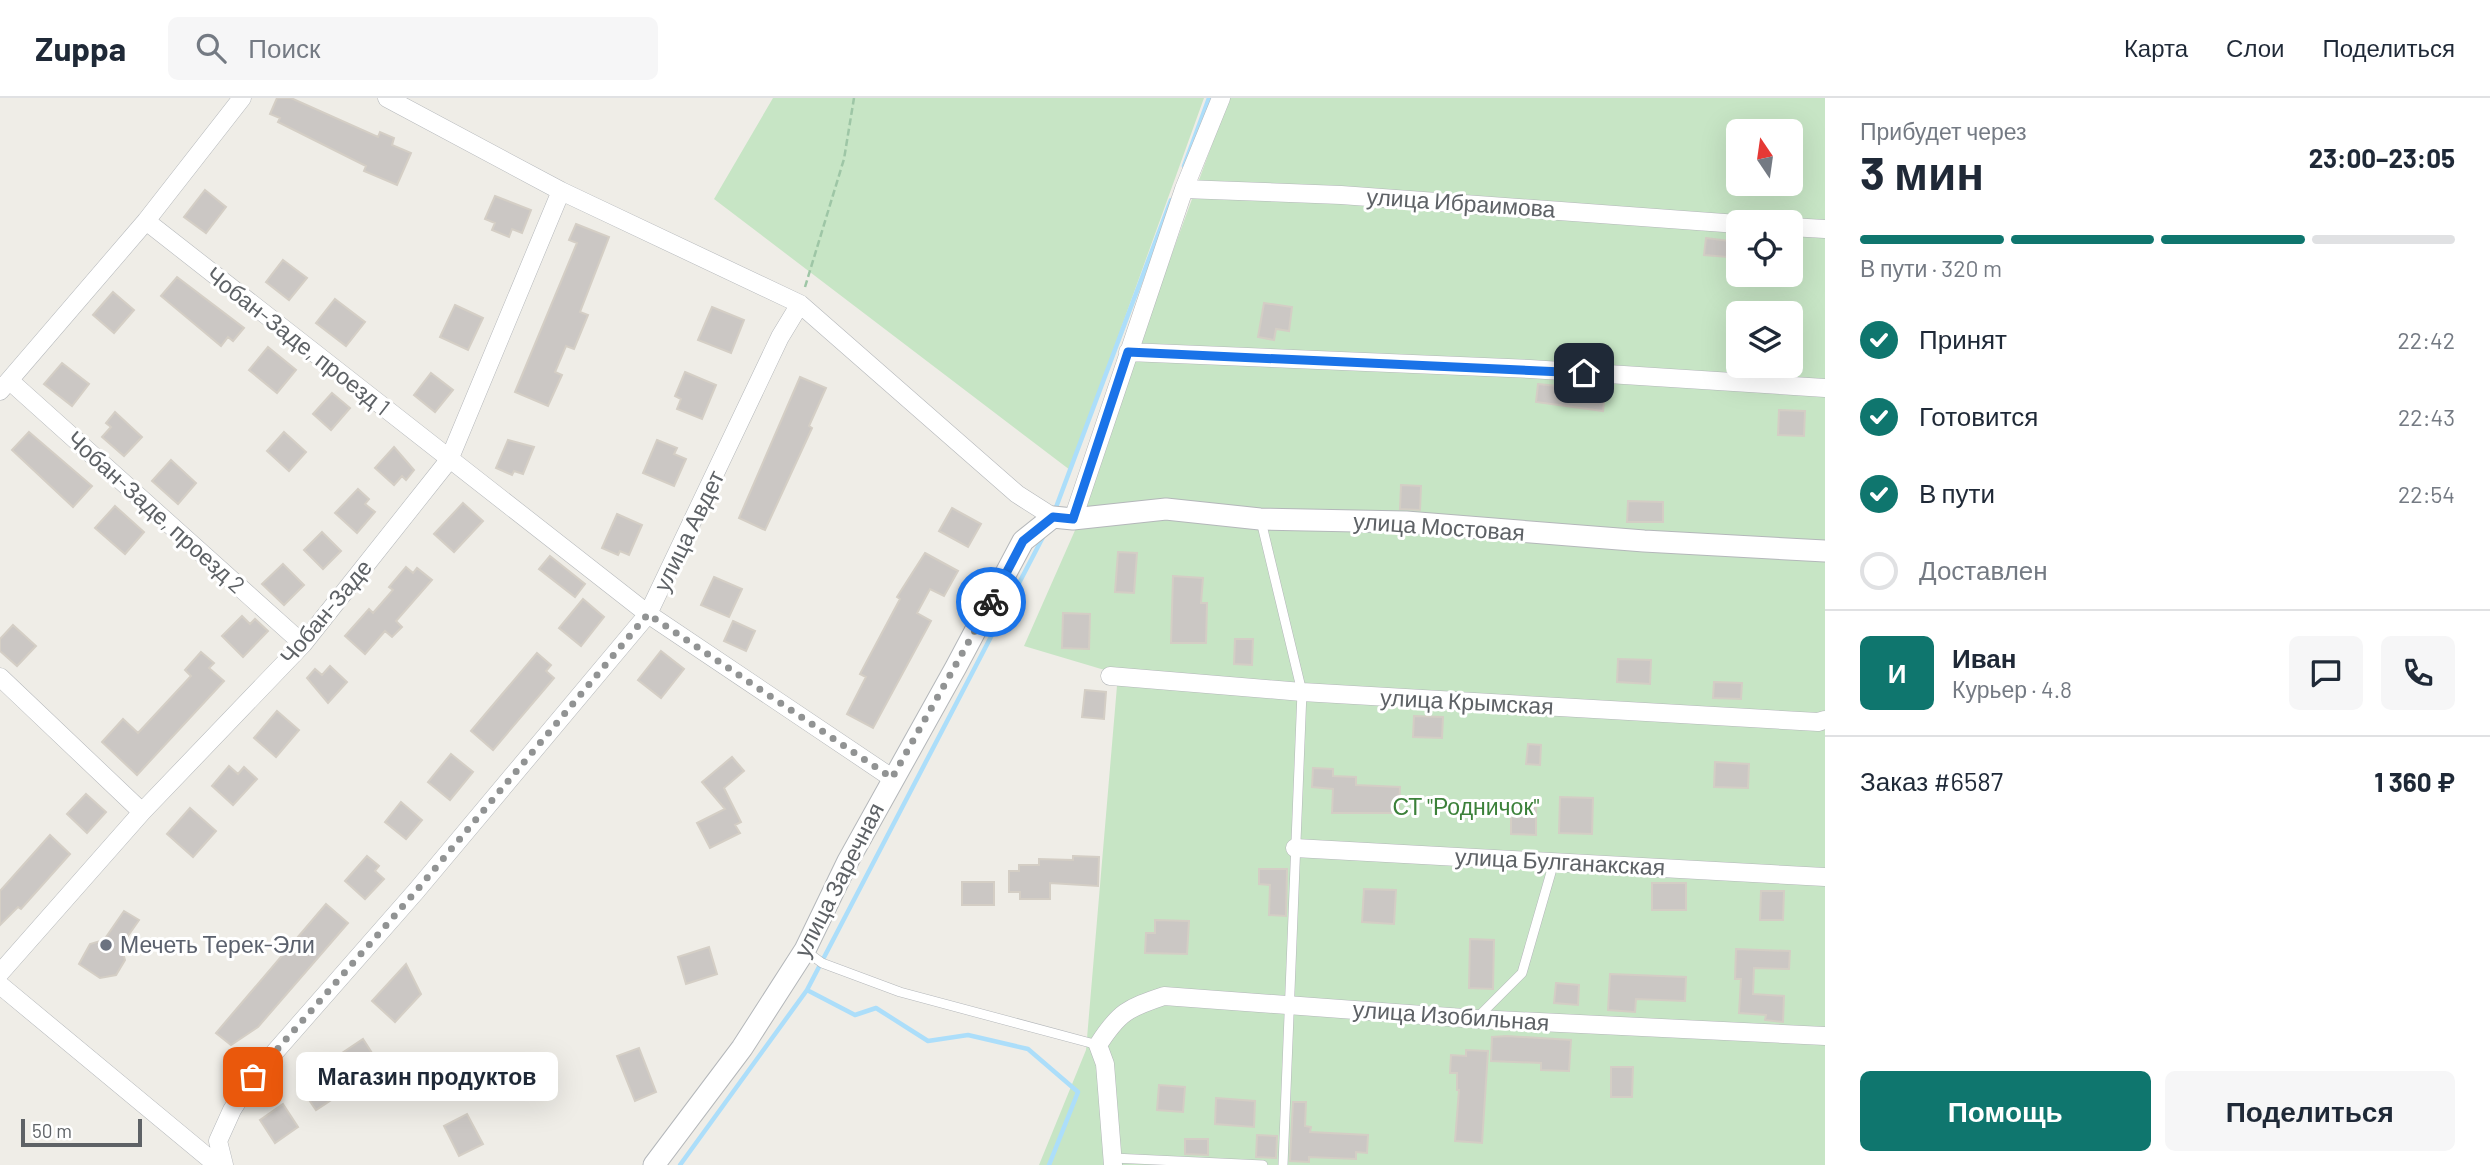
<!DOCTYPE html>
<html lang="ru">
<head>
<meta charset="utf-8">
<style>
  body { margin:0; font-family:Barlow,sans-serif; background:#f6f6f7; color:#1f2937; height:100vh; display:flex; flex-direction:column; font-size:26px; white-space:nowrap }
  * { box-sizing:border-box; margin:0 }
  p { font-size:23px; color:#747a83 }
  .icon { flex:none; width:38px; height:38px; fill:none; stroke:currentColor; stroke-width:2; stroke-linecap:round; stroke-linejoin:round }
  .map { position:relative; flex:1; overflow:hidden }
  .side { display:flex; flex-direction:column; background:#fff; width:665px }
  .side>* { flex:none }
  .needle { width:46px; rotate:347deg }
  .fabs { position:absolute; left:1726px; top:21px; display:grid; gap:14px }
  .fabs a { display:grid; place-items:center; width:77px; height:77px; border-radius:10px; background:#fff; box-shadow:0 7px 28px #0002; font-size:35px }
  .scale { position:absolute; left:21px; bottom:18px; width:121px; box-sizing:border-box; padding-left:7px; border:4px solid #5e6266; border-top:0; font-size:19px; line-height:24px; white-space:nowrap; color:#5e6266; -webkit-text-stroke:5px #fff; paint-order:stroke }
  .pin { position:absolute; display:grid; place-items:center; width:60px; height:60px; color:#fff; margin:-30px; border-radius:14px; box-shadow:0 4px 10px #0006 }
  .courier { position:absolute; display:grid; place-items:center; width:70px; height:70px; margin:-35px; border:5px solid #1a73e8; border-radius:50%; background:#fff; color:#222; box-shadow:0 2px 9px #0007 }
  .bubble { position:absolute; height:49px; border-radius:10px; background:#fff; box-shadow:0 7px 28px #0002; font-size:23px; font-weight:700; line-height:49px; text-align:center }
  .summary em { font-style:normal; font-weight:700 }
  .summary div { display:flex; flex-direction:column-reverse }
  .summary { display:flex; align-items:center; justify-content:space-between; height:119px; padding:0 35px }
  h1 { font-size:46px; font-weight:700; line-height:52px }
  .bar { display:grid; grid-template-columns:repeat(4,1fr); gap:10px 7px; align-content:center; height:84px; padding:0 35px }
  .bar i { height:9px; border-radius:5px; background:#e0e1e3 }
  .bar .selected { background:#0f766e }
  .bar p { grid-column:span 4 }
  .line { display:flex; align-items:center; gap:18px; padding:0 35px; border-top:2px solid #e0e1e3 }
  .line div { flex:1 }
  .round { display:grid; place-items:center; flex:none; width:74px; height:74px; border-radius:10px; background:#f6f6f7 }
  ol { padding:0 35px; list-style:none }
  li { display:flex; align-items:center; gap:21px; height:77px }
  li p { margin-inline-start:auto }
  li .icon { padding:7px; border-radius:50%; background:#0f766e; color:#fff; stroke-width:4 }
  li:last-child { color:#747a83 }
  li i { width:38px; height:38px; border:4px solid #e0e1e3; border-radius:50% }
  .button { display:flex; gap:14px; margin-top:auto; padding:14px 35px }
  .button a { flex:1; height:80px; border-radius:10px; background:#0f766e; color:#fff; font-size:28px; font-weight:700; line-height:80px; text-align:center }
  .button a+a { background:#f6f6f7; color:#1f2937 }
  header { display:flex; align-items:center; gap:42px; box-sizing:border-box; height:98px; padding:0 35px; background:#fff; border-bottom:2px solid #e0e1e3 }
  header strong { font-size:33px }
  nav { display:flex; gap:38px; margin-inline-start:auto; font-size:24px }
  .search { width:490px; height:63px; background:#f6f6f7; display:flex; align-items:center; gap:18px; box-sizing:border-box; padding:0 24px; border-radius:10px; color:#747a83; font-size:26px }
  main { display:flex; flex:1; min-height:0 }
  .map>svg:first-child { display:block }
  .green { fill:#c7e5c5; fill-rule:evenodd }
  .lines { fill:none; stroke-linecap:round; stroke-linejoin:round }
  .stream { stroke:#acdefa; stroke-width:4.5 }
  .building { fill:#cbc7c4; stroke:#d4cec5; stroke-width:2 }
  .service-casing { stroke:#b4b7ba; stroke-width:10 }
  .minor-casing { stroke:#b4b7ba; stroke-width:19 }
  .tertiary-casing { stroke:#b4b7ba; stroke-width:23 }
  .path { stroke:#9ec6a6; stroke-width:2.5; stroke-dasharray:7 3.5; stroke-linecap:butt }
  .service { stroke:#fff; stroke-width:9 }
  .minor { stroke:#fff; stroke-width:18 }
  .tertiary { stroke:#fff; stroke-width:21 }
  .done { stroke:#919393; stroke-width:7; stroke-dasharray:0 12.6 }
  .route { stroke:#1a73e8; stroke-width:9 }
  .worship-dot { fill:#6b7280; stroke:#fff; stroke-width:2.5 }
  .labels { text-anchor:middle; stroke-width:6; stroke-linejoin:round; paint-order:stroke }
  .street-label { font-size:23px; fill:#5e6266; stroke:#fff }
  .park-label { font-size:23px; fill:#3c813a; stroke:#fff }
  .worship-label { font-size:23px; fill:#5b616d; stroke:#fff; text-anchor:start }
</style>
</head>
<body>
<header>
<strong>Zuppa</strong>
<div class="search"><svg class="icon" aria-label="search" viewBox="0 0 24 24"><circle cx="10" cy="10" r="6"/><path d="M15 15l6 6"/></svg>Поиск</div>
<nav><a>Карта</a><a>Слои</a><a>Поделиться</a></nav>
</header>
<main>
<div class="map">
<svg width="1825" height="1067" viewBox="0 0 1825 1067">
  <rect width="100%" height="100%" fill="#efede7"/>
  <!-- green -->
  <path class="green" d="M 773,0 L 1204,0 L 1070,372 L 714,101 Z
    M 1229,0 L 1825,0 L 1825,1067 L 1039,1067 L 1086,952 L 1118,576 L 1024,548 L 1080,421 L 1136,254 ZM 1738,33 L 1790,33 L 1790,86 L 1738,86 ZM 1738,124 L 1790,124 L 1790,177 L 1738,177 ZM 1738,215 L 1790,215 L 1790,268 L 1738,268 Z"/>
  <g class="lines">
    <!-- stream -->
    <path class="stream" d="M 1184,68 L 1209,0
      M 1055,412 L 1171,102
      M 807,892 L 855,917 L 876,910 L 928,943 L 968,937 L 1028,951 L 1078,994 L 1049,1067
      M 680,1067 L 807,892 L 1043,439"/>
  </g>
  <!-- building -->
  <path class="building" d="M 277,0 L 291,0 L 378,39 L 380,34 L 394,40 L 392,47 L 411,55 L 397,87 L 364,73 L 366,68 L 278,24 L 280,20 L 270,16 Z
    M 205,92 L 226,109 L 206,135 L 184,119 Z
    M 495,98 L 531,112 L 522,135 L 512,131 L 509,139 L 492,132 L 495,125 L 485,121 Z
    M 576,126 L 609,139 L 580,214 L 588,217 L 574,251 L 566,248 L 555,274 L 562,277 L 548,308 L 515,294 L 577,145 L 569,142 Z
    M 1706,140 L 1730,143 L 1728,159 L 1704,157 Z
    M 283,162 L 307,180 L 289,202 L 266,184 Z
    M 177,179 L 244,230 L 233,243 L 228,239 L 221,248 L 161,198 Z
    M 113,194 L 134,212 L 114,235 L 93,217 Z
    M 335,201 L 365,224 L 346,248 L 316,225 Z
    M 1264,205 L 1292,209 L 1289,233 L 1276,231 L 1274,242 L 1258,239 Z
    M 455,207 L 483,220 L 468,252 L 440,239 Z
    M 712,209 L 744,222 L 731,255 L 698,242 Z
    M 268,249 L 296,272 L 277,295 L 249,272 Z
    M 62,265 L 89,286 L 72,308 L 44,286 Z
    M 685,274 L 716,287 L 702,321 L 677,311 L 681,301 L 675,298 Z
    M 431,275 L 453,292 L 435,314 L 414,297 Z
    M 800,279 L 826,290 L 809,328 L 812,330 L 765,432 L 739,420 Z
    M 1538,286 L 1605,293 L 1603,313 L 1536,304 Z
    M 332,295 L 350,310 L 331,332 L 313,316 Z
    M 1779,312 L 1805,313 L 1804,338 L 1778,337 Z
    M 115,314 L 142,339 L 124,358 L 102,339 L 111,329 L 106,325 Z
    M 29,334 L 92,388 L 73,409 L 12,352 Z
    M 284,334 L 306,354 L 289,373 L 267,353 Z
    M 508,342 L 534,349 L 523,376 L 514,373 L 512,377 L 496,370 Z
    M 657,342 L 677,350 L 674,356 L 686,361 L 674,388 L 643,375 Z
    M 394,349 L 414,372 L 406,382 L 402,378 L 394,387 L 375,370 Z
    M 171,362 L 196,385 L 178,406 L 152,383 Z
    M 1401,387 L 1421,388 L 1420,412 L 1400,411 Z
    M 358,391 L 369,401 L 365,406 L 375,414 L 357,435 L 335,415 Z
    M 1628,403 L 1663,404 L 1663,424 L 1627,424 Z
    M 463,405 L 483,423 L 454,454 L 434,436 Z
    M 115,408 L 144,434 L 125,456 L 95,430 Z
    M 952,410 L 981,426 L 968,449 L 939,433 Z
    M 617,416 L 642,427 L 629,457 L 620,453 L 618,457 L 602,450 Z
    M 322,434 L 341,453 L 323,471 L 304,452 Z
    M 1118,454 L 1137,455 L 1134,495 L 1115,494 Z
    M 925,455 L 958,473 L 944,498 L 930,491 L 917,515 L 931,523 L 873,630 L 847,616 L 866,579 L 860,576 L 900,501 L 897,499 Z
    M 550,458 L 585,486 L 575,499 L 539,471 Z
    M 283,466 L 304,487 L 284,507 L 262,486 Z
    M 406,469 L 413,475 L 417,470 L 432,482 L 396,523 L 402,529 L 392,539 L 385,533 L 365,556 L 345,538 L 369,511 L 373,515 L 393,492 L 389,489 Z
    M 1173,478 L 1203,480 L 1201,505 L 1207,505 L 1206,545 L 1171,545 Z
    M 714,479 L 742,491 L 729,519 L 701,507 Z
    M 583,501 L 604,519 L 581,548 L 559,530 Z
    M 1063,515 L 1090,516 L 1089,551 L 1062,550 Z
    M 242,518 L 250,526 L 255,521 L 268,533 L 243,559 L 222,538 Z
    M 733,523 L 755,533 L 746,553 L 724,543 Z
    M 13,527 L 36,548 L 17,568 L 0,553 L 0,541 Z
    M 1235,541 L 1253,541 L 1252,567 L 1234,566 Z
    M 661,553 L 684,571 L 661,600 L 638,582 Z
    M 201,554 L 214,565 L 209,570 L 224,583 L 137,677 L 102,644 L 123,621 L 138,635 L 191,578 L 185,572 Z
    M 537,555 L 551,567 L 546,573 L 554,580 L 493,652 L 471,633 Z
    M 1618,561 L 1651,562 L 1650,586 L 1617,584 Z
    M 330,568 L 347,584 L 328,605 L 307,580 L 315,571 L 322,577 Z
    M 1714,584 L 1742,585 L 1741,601 L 1713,600 Z
    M 1085,592 L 1106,594 L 1104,621 L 1082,619 Z
    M 277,613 L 299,632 L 276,659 L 254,640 Z
    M 1414,618 L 1443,619 L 1442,640 L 1413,639 Z
    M 1528,646 L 1541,647 L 1540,667 L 1526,666 Z
    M 451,656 L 473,674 L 450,702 L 428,684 Z
    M 732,659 L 744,673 L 724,690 L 741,724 L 735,727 L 740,735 L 710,750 L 697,725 L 725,711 L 702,684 Z
    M 1715,664 L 1749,666 L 1748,690 L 1714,689 Z
    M 229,668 L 238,676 L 244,669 L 257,681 L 233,707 L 212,688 Z
    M 1313,670 L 1333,671 L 1333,678 L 1356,679 L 1356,687 L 1400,689 L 1399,715 L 1332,715 L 1333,691 L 1312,689 Z
    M 86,696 L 106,714 L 87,735 L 67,716 Z
    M 1560,699 L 1593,700 L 1592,736 L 1559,735 Z
    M 401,704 L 422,722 L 406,741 L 385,724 Z
    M 1511,705 L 1536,706 L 1536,737 L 1511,736 Z
    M 190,710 L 216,733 L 193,759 L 167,736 Z
    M 50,737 L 70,756 L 21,811 L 18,809 L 0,827 L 0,793 Z
    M 367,758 L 379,768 L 375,773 L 384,781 L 365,801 L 345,783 Z
    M 1073,758 L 1099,759 L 1098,788 L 1050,785 L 1050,801 L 1020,801 L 1020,794 L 1009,794 L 1009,773 L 1019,773 L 1019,767 L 1039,767 L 1039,761 L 1073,762 Z
    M 1259,771 L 1287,771 L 1286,818 L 1269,817 L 1270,787 L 1259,786 Z
    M 962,784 L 994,784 L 994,807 L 962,807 Z
    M 1652,785 L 1686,785 L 1686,812 L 1652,812 Z
    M 1364,791 L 1396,792 L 1394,826 L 1362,824 Z
    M 1761,793 L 1784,793 L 1783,822 L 1760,822 Z
    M 326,806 L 348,825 L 258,929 L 231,947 L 216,935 Z
    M 124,813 L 139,822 L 121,848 L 125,862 L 116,877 L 100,880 L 79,866 L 90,846 L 104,842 Z
    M 1155,822 L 1189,823 L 1187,856 L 1145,855 L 1146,835 L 1155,835 Z
    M 1470,841 L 1494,842 L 1493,891 L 1469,890 Z
    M 709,849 L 717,876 L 686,886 L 678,859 Z
    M 1736,851 L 1790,853 L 1789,871 L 1754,870 L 1753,896 L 1784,898 L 1783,924 L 1765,922 L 1766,917 L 1739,915 L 1741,881 L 1735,881 Z
    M 406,866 L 421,896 L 395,924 L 372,903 Z
    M 1610,876 L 1686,879 L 1685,903 L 1636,901 L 1635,914 L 1608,912 Z
    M 1556,885 L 1579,887 L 1578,907 L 1554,905 Z
    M 1507,938 L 1571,942 L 1569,973 L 1541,972 L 1541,965 L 1491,963 L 1492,939 Z
    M 363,941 L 381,969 L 316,1012 L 301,990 L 342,962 L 339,957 Z
    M 639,950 L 656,994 L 635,1003 L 617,958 Z
    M 1466,952 L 1488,953 L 1482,1045 L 1455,1043 L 1459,992 L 1457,992 L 1457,975 L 1450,975 L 1451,957 L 1466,958 Z
    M 1611,969 L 1633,969 L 1632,999 L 1611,999 Z
    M 1159,987 L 1185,989 L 1183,1014 L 1157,1012 Z
    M 1216,1000 L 1255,1003 L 1254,1029 L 1215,1026 Z
    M 1293,1004 L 1306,1004 L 1305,1028 L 1311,1029 L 1310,1034 L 1368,1037 L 1367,1055 L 1356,1054 L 1356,1061 L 1309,1059 L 1309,1064 L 1290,1063 Z
    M 283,1006 L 298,1029 L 275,1045 L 260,1022 Z
    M 467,1016 L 483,1046 L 459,1058 L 444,1028 Z
    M 1257,1037 L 1277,1038 L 1276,1060 L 1256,1059 Z
    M 1185,1041 L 1208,1041 L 1208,1057 L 1185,1056 Z"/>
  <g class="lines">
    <defs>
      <path id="service" d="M 1261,423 L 1302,594 L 1283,1067
        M 806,853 L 822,865 L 900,894 L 1098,947
        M 1478,919 L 1522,875 L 1554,764
        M 1113,1060 L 1263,1067"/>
      <path id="minor" d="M 387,0 L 561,93 L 800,206 L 1017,396 L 1053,419
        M 1184,91 L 1341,97 L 1738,126
        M 146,123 L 648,516 L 892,680
        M 1790,129 L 1825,131
        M 1128,254 L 1530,271 L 1825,290
        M 10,283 L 303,546
        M 0,293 L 146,123 L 242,0
        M 1073,421 L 1184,91 L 1221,0
        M 1110,578 L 1302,594 L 1818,624 L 1825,622
        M 0,579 L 142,714
        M 1295,750 L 1825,779
        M 0,875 L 142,714 L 303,546 L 449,362 L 561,93
        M 0,887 L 217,1067
        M 224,1067 L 218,1043 L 232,1012 L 253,979 L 417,792 L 648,516 L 780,239 L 800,206
        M 1113,1067 L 1105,966 L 1098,947 C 1119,914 1128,910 1164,898 L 1477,921 L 1825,938"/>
      <path id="tertiary" d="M 654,1067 L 742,950 L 805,852 L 848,763 L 956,569 L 1023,443 L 1053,419 L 1073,421 L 1166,411 L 1260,421 L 1406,424 L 1644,443 L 1825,453"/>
    </defs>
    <!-- service casing -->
    <use href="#service" class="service-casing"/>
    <!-- minor casing -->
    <use href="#minor" class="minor-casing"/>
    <!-- tertiary casing -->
    <use href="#tertiary" class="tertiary-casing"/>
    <!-- path -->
    <path class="path" d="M 805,189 L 844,61 L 854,0"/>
    <!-- service -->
    <use href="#service" class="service"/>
    <!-- minor -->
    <use href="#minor" class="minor"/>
    <!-- tertiary -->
    <use href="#tertiary" class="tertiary"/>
  </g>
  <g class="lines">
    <!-- done -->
    <path class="done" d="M 253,979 L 417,792 L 648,516 L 892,680 L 991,504"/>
    <!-- route -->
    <path class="route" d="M 991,504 L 1023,443 L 1053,419 L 1073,421 L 1128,254 L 1584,275"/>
  </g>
  <!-- markers -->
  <circle class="worship-dot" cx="106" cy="847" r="7"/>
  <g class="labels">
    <!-- street labels -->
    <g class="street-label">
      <text transform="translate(1461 105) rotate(4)" y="8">улица Ибраимова</text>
      <text transform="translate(298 243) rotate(38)" y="8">Чобан-Заде, проезд 1</text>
      <text transform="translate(156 414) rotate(42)" y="8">Чобан-Заде, проезд 2</text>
      <text transform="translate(1439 429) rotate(4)" y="8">улица Мостовая</text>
      <text transform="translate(689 433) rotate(-64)" y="8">улица Авдет</text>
      <text transform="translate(326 514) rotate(-50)" y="8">Чобан-Заде</text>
      <text transform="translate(1467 604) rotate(3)" y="8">улица Крымская</text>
      <text transform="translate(1560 764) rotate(3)" y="8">улица Булганакская</text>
      <text transform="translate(839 782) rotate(-63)" y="8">улица Заречная</text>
      <text transform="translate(1451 918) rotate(4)" y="8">улица Изобильная</text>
    </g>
    <!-- park labels -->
    <g class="park-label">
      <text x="1466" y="717">СТ "Родничок"</text>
    </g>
    <!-- worship labels -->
    <g class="worship-label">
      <text x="120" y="855">Мечеть Терек-Эли</text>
    </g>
  </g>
</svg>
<div class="fabs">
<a><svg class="needle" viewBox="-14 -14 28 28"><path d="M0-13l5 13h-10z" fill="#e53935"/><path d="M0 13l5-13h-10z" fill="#747a83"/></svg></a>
<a><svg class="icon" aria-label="locate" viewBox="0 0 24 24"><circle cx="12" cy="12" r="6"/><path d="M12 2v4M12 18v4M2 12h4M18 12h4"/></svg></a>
<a><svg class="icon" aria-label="layers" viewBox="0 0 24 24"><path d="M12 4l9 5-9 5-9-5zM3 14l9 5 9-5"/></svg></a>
</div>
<div class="scale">50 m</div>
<div class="pin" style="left:253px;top:979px;background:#ea580c"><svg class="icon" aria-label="bag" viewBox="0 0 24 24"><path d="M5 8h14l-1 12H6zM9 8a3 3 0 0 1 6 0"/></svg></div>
<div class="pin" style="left:1584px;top:275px;background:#1f2937"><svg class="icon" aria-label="home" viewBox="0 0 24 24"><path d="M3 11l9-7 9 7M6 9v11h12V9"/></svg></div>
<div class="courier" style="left:991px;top:504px"><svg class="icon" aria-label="bike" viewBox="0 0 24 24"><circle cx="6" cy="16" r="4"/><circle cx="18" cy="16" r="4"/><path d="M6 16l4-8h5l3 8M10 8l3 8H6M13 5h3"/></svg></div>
<div class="bubble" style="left:296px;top:954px;width:262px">Магазин продуктов</div>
</div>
<section class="side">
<div class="summary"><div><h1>3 мин</h1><p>Прибудет через</p></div><em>23:00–23:05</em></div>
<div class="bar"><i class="selected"></i><i class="selected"></i><i class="selected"></i><i></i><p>В пути · 320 m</p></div>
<ol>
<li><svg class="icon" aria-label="check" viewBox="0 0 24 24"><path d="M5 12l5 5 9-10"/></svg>Принят<p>22:42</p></li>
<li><svg class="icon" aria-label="check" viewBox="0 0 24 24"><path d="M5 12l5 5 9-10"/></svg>Готовится<p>22:43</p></li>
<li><svg class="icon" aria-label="check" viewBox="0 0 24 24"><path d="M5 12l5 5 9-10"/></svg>В пути<p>22:54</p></li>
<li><i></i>Доставлен</li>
</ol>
<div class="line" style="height:126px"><b class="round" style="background:#0f766e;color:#fff">И</b><div><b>Иван</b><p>Курьер · 4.8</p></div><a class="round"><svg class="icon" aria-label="chat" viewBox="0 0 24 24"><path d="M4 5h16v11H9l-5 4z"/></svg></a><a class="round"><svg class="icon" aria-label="phone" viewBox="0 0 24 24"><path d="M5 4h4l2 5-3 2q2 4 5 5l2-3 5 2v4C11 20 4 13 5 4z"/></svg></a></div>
<div class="line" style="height:91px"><div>Заказ #6587</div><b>1 360 ₽</b></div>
<div class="button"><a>Помощь</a><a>Поделиться</a></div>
</section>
</main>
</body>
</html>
